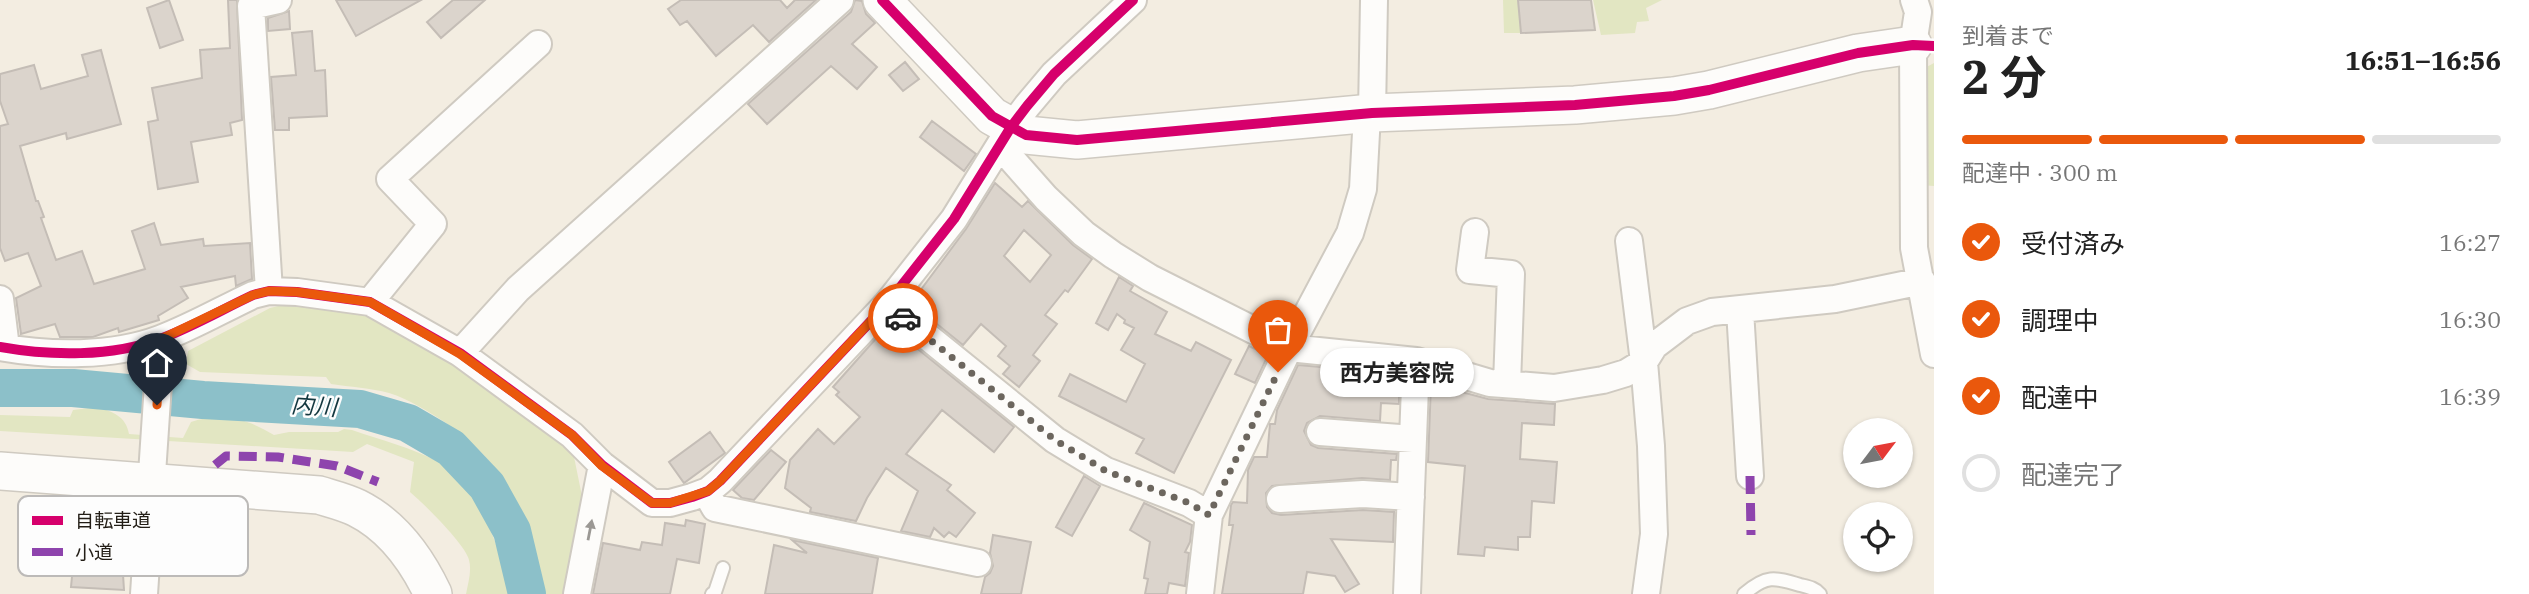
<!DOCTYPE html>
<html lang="ja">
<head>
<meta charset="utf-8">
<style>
  body { margin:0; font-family:"IBM Plex Serif","Noto Sans JP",serif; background:#f2f2f2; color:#222; height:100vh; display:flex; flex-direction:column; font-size:26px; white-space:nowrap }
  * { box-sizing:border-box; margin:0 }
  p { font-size:23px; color:#767676 }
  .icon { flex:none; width:38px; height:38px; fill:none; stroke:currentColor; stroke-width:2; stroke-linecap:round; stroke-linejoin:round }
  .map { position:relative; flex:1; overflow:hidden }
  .drawer { display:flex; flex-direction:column; background:#fff; width:595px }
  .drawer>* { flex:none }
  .needle { width:46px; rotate:58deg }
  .buttons { position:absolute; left:1843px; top:418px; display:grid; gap:14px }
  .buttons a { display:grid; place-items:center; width:70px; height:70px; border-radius:50%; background:#fff; box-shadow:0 2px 5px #0004; font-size:35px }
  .pin { position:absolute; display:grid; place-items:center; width:60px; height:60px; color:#fff; margin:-72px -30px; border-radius:50% 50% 50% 0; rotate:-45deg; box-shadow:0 0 7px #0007 }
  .pin .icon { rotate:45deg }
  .courier { position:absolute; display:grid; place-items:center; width:70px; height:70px; margin:-35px; border:5px solid #ea580c; border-radius:50%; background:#fff; color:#222; box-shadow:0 2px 9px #0007 }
  .bubble { position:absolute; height:49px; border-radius:24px; background:#fff; box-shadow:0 2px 5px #0004; font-size:23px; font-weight:700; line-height:49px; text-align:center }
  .summary em { font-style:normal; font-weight:700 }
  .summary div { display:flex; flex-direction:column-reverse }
  .summary { display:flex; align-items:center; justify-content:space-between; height:119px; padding:0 28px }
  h1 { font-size:46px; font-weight:700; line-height:52px }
  .bar { display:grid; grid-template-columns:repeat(4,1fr); gap:10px 7px; align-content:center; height:84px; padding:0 28px }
  .bar i { height:9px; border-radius:5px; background:#e0e0e0 }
  .bar .current { background:#ea580c }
  .bar p { grid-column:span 4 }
  ol { padding:0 28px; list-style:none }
  li { display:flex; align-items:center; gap:21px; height:77px }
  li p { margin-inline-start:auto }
  li .icon { padding:7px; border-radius:50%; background:#ea580c; color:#fff; stroke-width:4 }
  li:last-child { color:#767676 }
  li i { width:38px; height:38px; border:4px solid #e0e0e0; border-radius:50% }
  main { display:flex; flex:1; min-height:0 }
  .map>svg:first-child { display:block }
  .green { fill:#e2e6c2 }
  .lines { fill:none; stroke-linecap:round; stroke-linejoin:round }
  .river { stroke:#8cc0c9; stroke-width:38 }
  .building { fill:#dbd4cc; stroke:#c4bdb6; stroke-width:2; fill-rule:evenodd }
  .lane-casing { stroke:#cfcac1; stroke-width:16 }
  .street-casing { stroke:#cfcac1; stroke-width:30 }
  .secondary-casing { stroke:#cfcac1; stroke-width:40 }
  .lane { stroke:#fdfcfa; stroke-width:12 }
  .street { stroke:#fdfcfa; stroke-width:26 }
  .secondary { stroke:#fdfcfa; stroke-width:37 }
  .quiet { stroke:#8e44ad; stroke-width:9; stroke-dasharray:18 9; stroke-linecap:butt }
  .cycleway-casing { stroke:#fdfdfd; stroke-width:15 }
  .cycleway { stroke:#d6006c; stroke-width:10 }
  .oneway { fill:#9b9894 }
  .done { stroke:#6c665e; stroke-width:7; stroke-dasharray:0 12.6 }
  .route { stroke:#ea580c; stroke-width:9 }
  .labels { text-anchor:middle; stroke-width:5; stroke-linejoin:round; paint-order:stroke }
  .water-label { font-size:23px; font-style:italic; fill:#12373f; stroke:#fdfdfd }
  .key { fill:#fdfdfd; stroke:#bcbab8; stroke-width:2 }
  .key-label { font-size:19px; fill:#231e17 }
</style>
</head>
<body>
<main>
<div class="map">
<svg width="1934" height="594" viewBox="0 0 1934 594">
  <rect width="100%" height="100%" fill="#f3ede1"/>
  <!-- green -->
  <path class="green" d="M 1503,0 L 1518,0 L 1521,33 L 1504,33 Z
    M 1593,0 L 1662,0 L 1646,8 L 1649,21 L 1637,22 L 1635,33 L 1601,35 Z
    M 1934,63 L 1934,186 L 1921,185 L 1921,70 Z
    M 307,299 L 397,323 L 572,447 L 584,506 L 570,579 L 563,594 L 544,594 C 529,519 512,469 446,423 C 429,412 409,399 389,393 C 371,388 350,387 331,384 L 326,377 L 200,372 L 186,364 L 188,351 L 270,308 Z
    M 97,407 C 113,412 126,416 129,434 L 183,438 L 191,422 C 222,412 248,419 274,435 L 289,432 L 338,432 L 344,429 L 352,430 C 381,440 412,448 439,462 C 477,481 504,555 508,594 L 466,594 C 468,583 472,571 469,560 C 466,545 423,503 410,492 L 414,462 L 367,444 L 353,452 L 0,431 L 0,415 L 70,417 L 73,410 Z"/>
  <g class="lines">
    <!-- river -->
    <path class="river" d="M 0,388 L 73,388 L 203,400 L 360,409 L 408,423 L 451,448 L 487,486 L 512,531 L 527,594"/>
  </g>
  <!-- building -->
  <path class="building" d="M 169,0 L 183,40 L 160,48 L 147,8 Z
    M 228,0 L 237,0 L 242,120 L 230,123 L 232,135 L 191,142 L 198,182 L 158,189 L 148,122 L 158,120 L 152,88 L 202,78 L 200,50 L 230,48 Z
    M 336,0 L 421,0 L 356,36 Z
    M 453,0 L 485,0 L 441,38 L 427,22 Z
    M 681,0 L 780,0 L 787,8 L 795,0 L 816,0 L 769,42 L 753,25 L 716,56 L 687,21 L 680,25 L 668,9 Z
    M 855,0 L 862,1 L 866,14 L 875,23 L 852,44 L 877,67 L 857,89 L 831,66 L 767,124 L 748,104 L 851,12 Z
    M 1518,0 L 1591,0 L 1595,30 L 1521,33 Z
    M 289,11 L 290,29 L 268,31 L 268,18 Z
    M 312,31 L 315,71 L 325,70 L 327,116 L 289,118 L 289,130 L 275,130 L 271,77 L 296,75 L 292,33 Z
    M 101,50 L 121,124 L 67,139 L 66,133 L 20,146 L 36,201 L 38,201 L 44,217 L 41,218 L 56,260 L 82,251 L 94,284 L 145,269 L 132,231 L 154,223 L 161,245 L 203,239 L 204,246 L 250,243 L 252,279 L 236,286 L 235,276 L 181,287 L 188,298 L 158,316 L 159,320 L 119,332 L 118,328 L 93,337 L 60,337 L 55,324 L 21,334 L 16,298 L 41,286 L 28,253 L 5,261 L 0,248 L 0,126 L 8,124 L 0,101 L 0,74 L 34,65 L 41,89 L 88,76 L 82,55 Z
    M 905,62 L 919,79 L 903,91 L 889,75 Z
    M 932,121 L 976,154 L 964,171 L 920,137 Z
    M 995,183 L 1022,207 L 1028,201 L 1073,245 L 1092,259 L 1068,292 L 1065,290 L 1045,315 L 1057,324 L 1033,355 L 1040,361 L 1019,387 L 1003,374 L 1010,366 L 998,356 L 1006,346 L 981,324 L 963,345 L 911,303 L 966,229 ZM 1024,230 L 1051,255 L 1030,282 L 1004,256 Z
    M 1119,277 L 1133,286 L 1130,291 L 1167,312 L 1155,334 L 1191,351 L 1196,342 L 1231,360 L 1174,473 L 1136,453 L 1144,439 L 1059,396 L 1070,374 L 1126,402 L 1145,364 L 1121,350 L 1134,328 L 1124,323 L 1125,320 L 1117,314 L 1108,330 L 1096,323 Z
    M 888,325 L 1014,427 L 994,452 L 942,410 L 906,454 L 951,485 L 947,490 L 975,513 L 956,537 L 949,532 L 944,537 L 934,528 L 930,537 L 901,531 L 918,491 L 886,468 L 867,498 L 856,521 L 810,512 L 811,508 L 785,488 L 790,460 L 818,429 L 834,444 L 860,417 L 836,395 L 839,392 L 833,387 Z
    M 1249,346 L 1268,355 L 1255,383 L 1235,374 Z
    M 1298,365 L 1354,370 L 1353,379 L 1399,383 L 1399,404 L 1381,403 L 1380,421 L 1320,416 L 1307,423 L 1304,431 L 1311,445 L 1318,448 L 1397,454 L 1396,460 L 1391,460 L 1390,480 L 1362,478 L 1272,486 L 1266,493 L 1267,507 L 1272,513 L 1281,515 L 1363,510 L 1394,512 L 1393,542 L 1331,539 L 1359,584 L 1345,592 L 1335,576 L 1307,572 L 1303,594 L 1222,594 L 1233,525 L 1229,525 L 1231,505 L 1233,502 L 1247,503 L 1248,470 L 1254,457 L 1267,457 L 1270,424 L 1275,424 L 1277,410 Z
    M 1431,384 L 1488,399 L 1555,404 L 1554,425 L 1522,423 L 1520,459 L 1557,462 L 1554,503 L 1532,501 L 1530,537 L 1518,537 L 1518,550 L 1485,547 L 1484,556 L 1458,554 L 1465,466 L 1428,462 Z
    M 710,432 L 725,453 L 684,483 L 669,462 Z
    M 771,450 L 786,462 L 754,500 L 742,498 L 733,490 Z
    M 1084,476 L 1100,486 L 1072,536 L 1056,527 Z
    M 1144,503 L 1192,525 L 1190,542 L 1185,552 L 1189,553 L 1185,586 L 1169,583 L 1167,594 L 1145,594 L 1148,579 L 1144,578 L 1150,542 L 1130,530 Z
    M 686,520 L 705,524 L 699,563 L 677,559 L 670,594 L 593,594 L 603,543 L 640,550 L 642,542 L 662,545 L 665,523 L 685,526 Z
    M 993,535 L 1031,542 L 1021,594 L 981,594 L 985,577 L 990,573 L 993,566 L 990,553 Z
    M 792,540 L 878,558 L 872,594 L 765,594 L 774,545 L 807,553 Z
    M 74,556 L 122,559 L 124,590 L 71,587 Z"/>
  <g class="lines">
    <defs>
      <path id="lane" d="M 712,594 L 715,592 L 723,568
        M 1744,594 C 1766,575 1774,577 1800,585 C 1808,587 1815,588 1820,594"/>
      <path id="street" d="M 1914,0 L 1918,12 L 1913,45 L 1914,248 L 1934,354
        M 1372,113 L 1374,0
        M 1000,146 L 1046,198 L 1084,234 L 1113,255 L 1150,278 L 1289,348 L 1416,361 L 1490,383 L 1554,388 L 1603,380 L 1626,373 L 1644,362 L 1654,346 L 1687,321 L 1712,312 L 1835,299 L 1922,281
        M 1475,232 L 1470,270 L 1511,274 L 1507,384
        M 1629,241 L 1644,362 L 1651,446 L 1654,534 L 1646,594
        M 269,291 L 251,6 L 278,0
        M 0,299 L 6,348
        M 370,302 L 433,224 L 390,179 L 538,44
        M 887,304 L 1055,440 L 1106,471 L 1189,503 L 1209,515
        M 1740,310 L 1750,476
        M 0,347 C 50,356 112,357 160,339 C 192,327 223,309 253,295 L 269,291 L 297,292 L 370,302 L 460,353 L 572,435 L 602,465 L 652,503 L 670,503 L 692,497 L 708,491 L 720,481 L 887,304 L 954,219 L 1011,127 L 1027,106 L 1054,74 L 1133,0
        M 460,353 L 518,289 L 840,0
        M 1320,432 L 1413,439
        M 706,492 L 715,508 L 978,563
        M 1280,499 L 1363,494 L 1411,497
        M 144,594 L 161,339
        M 577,594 L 602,465
        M 1200,594 L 1209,515 L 1289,348 L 1350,233 L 1363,189 L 1367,114
        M 1407,594 L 1416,361"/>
      <path id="secondary" d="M 882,0 L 992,116 L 1026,135 L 1077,140 L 1372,113 L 1575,105 L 1674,96 L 1709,90 L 1858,53 L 1913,45
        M 0,471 L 319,495 C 332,499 345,502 357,508 C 393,526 416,558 433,594"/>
    </defs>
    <!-- lane casing -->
    <use href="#lane" class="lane-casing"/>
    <!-- street casing -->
    <use href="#street" class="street-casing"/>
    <!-- secondary casing -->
    <use href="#secondary" class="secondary-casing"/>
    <!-- lane -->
    <use href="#lane" class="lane"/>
    <!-- street -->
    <use href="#street" class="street"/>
    <!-- secondary -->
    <use href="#secondary" class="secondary"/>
    <!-- quiet -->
    <path class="quiet" d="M 215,465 L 226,456 L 278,457 L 337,466 L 378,482
      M 1750,476 L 1751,535"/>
    <defs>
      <path id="cycleway" d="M 882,0 L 992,116 L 1026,135 L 1077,140 L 1372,113 L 1575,105 L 1674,96 L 1709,90 L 1858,53 L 1913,45 L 1934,46
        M 0,347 C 50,356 112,357 160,339 C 192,327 223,309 253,295 L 269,291 L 297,292 L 370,302 L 460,353 L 572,435 L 602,465 L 652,503 L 670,503 L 692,497 L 708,491 L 720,481 L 887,304 L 954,219 L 1011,127 L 1027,106 L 1054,74 L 1133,0"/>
    </defs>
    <!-- cycleway casing -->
    <use href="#cycleway" class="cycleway-casing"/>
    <!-- cycleway -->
    <use href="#cycleway" class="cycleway"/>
  </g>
  <!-- one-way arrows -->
  <defs><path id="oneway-solid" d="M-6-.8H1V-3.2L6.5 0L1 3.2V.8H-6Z" transform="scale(1.75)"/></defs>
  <use class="oneway" href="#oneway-solid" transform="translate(590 530) rotate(-79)"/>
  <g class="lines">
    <!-- done -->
    <path class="done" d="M 903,318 L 1055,440 L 1106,471 L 1189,503 L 1209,515 L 1278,372"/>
    <!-- route -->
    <path class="route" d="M 157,405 L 161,339 L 253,295 L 269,291 L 297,292 L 370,302 L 460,354 L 572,435 L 602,466 L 652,503 L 670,503 L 692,496 L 708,491 L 720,481 L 887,304 L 903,318"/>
  </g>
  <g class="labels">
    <!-- water labels -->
    <g class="water-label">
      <text transform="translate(314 406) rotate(4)" y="8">内川</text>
    </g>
  </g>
  <!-- legend -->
  <rect x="18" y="496" width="230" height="80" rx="10" class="key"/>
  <rect x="32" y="516" width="31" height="9" fill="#d6006c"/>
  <rect x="32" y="548" width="31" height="8" fill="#8e44ad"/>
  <g class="key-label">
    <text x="75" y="527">自転車道</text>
    <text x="75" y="559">小道</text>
  </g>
</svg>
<div class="buttons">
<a><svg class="needle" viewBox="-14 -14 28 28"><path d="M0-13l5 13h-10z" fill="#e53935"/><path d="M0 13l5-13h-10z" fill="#767676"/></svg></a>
<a><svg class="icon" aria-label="locate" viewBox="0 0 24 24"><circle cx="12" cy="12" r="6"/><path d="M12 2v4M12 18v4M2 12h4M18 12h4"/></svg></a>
</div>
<div class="pin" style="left:1278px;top:372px;background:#ea580c"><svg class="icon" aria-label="bag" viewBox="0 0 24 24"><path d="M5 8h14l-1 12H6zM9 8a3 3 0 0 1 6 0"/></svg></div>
<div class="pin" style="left:157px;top:405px;background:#1f2937"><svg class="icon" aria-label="home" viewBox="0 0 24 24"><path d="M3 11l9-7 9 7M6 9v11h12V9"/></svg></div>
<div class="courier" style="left:903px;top:318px"><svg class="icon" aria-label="car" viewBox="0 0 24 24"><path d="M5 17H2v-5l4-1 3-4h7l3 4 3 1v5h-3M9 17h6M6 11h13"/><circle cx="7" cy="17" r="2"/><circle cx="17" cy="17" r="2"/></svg></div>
<div class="bubble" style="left:1320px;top:348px;width:154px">西方美容院</div>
</div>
<section class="drawer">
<div class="summary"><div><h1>2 分</h1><p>到着まで</p></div><em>16:51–16:56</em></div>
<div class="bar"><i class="current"></i><i class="current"></i><i class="current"></i><i></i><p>配達中 · 300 m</p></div>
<ol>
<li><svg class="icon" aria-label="check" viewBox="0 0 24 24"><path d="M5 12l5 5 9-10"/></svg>受付済み<p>16:27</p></li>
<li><svg class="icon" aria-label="check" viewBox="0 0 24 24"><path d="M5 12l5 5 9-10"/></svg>調理中<p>16:30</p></li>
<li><svg class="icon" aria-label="check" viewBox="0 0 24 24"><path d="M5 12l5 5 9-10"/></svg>配達中<p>16:39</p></li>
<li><i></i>配達完了</li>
</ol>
</section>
</main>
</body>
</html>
